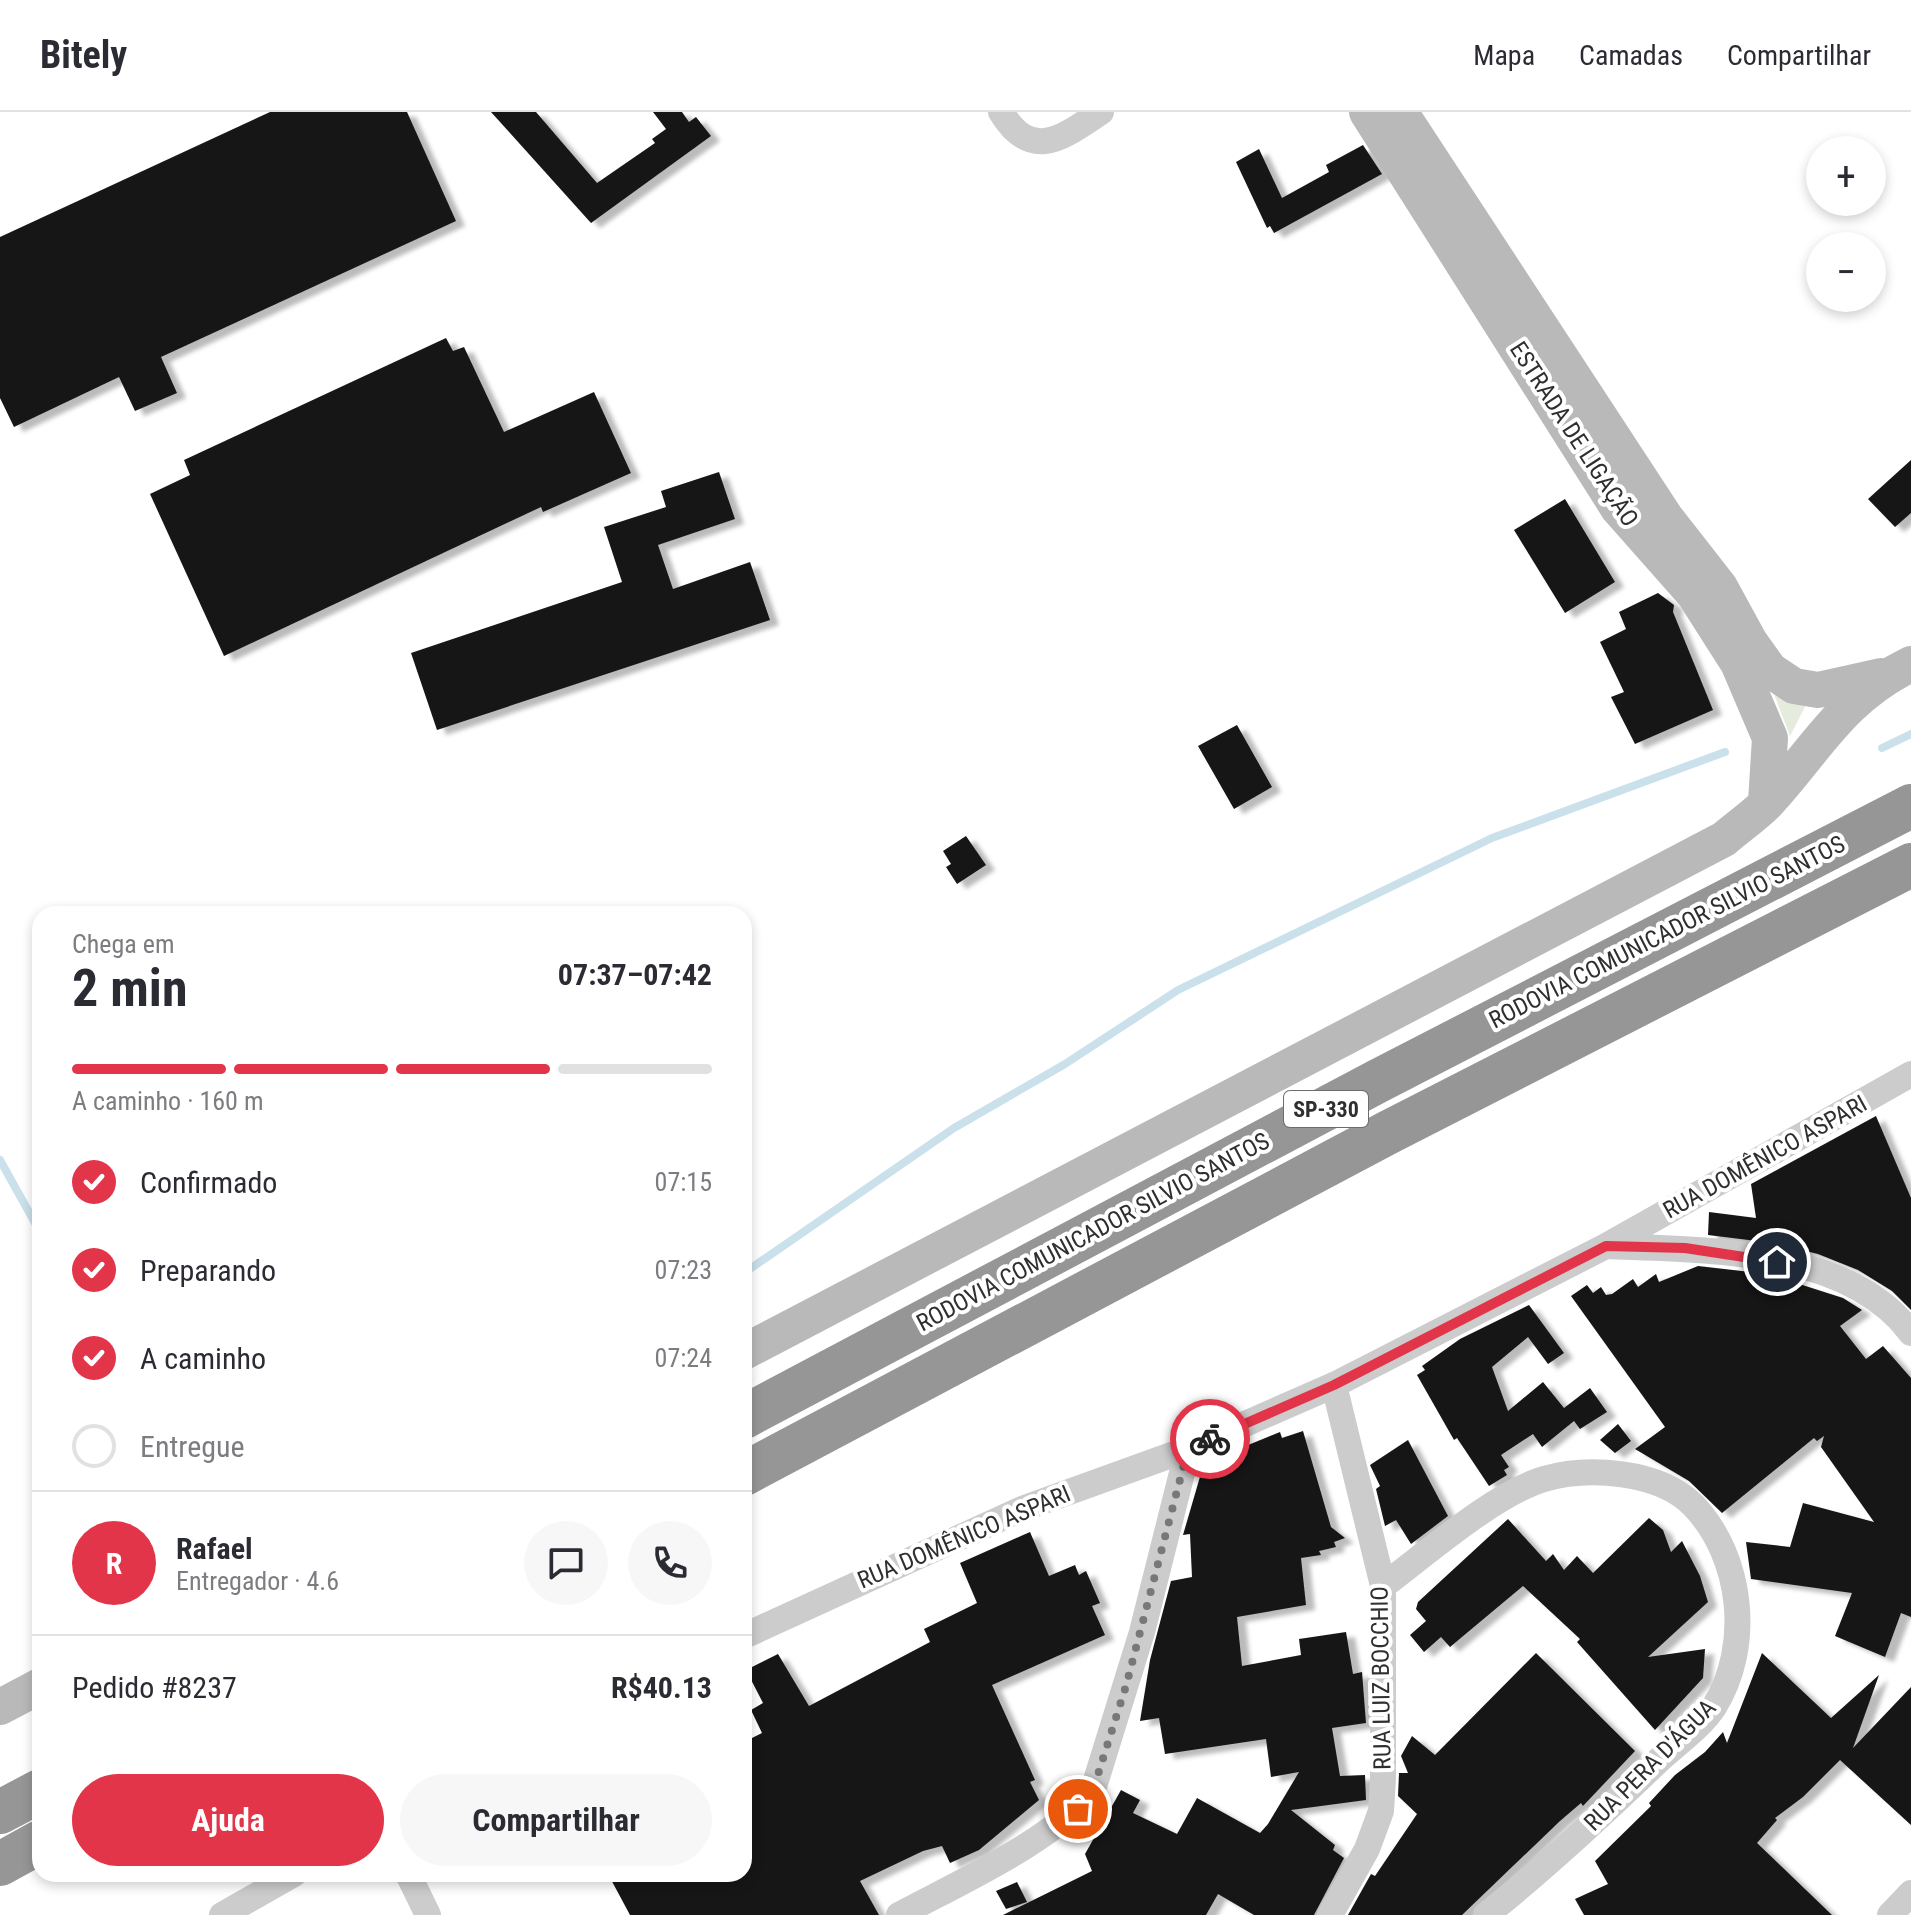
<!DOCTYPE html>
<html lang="pt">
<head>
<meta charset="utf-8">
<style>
  body { margin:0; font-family:"Roboto Condensed",sans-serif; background:#f7f7f7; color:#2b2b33; height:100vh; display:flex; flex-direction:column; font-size:30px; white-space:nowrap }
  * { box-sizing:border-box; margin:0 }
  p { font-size:26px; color:#7c7c81 }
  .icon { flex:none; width:44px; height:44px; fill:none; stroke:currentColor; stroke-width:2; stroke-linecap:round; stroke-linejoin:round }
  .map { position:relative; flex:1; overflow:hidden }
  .side { position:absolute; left:32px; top:794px; width:720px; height:976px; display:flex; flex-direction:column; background:#fff; border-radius:24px; box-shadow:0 4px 12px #0003 }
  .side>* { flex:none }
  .controls { position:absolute; left:1806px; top:24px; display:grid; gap:16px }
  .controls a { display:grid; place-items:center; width:80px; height:80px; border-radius:50%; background:#fff; box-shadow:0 4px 12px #0003; font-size:40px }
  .pin { position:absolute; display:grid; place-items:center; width:68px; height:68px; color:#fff; margin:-34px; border:4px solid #fff; border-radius:50%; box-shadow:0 2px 8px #0007 }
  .courier { position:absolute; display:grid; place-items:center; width:80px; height:80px; margin:-40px; border:6px solid #e23549; border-radius:50%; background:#fff; color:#222; box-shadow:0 2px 10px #0007 }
  .overview em { font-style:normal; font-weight:700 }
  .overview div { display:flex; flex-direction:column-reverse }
  .overview { display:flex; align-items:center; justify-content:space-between; height:136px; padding:0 40px }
  h1 { font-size:52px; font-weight:700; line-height:60px }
  .bar { display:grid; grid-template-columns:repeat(4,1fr); gap:12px 8px; align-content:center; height:96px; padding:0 40px }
  .bar i { height:10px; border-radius:6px; background:#e1e1e2 }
  .bar .selected { background:#e23549 }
  .bar p { grid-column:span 4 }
  .line { display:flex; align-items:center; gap:20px; padding:0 40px; border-top:2px solid #e1e1e2 }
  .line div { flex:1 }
  .round { display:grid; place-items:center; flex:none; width:84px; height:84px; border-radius:42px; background:#f7f7f7 }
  ol { padding:0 40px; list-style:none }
  li { display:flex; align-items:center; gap:24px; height:88px }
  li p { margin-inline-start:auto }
  li .icon { padding:8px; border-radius:50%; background:#e23549; color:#fff; stroke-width:4 }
  li:last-child { color:#7c7c81 }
  li i { width:44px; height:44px; border:4px solid #e1e1e2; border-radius:50% }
  .button { display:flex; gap:16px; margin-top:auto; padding:16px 40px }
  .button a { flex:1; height:92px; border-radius:48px; background:#e23549; color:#fff; font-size:32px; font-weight:700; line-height:92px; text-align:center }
  .button a+a { background:#f7f7f7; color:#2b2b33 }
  header { display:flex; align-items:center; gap:48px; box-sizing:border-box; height:112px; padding:0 40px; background:#fff; border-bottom:2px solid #e1e1e2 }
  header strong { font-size:38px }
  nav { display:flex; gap:44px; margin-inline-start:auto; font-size:28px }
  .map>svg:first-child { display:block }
  .green { fill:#e6ecdd }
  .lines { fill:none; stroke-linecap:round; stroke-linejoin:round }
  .stream { stroke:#cae0eb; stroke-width:8 }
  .building { fill:#161616; filter:url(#shadow) }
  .street { stroke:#ccc; stroke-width:26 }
  .secondary { stroke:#b9b9b9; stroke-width:36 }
  .highway { stroke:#969696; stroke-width:44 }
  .done { stroke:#787878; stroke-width:8; stroke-dasharray:0 14.4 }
  .route { stroke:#e23549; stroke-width:10 }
  .labels { text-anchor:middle; stroke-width:8; stroke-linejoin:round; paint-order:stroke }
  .shield { fill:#fff; stroke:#6d6d6d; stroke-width:2 }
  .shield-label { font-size:22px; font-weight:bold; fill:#2f2f2f }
  .street-label { font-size:24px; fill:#2f2f2f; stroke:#fff }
</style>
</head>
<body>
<header>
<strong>Bitely</strong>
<nav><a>Mapa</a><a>Camadas</a><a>Compartilhar</a></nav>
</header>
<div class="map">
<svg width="1911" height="1803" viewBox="0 0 1911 1803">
  <defs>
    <filter id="shadow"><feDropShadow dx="9" dy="5" stdDeviation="2" flood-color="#0004"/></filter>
  </defs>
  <rect width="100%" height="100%" fill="#fff"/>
  <!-- green -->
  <path class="green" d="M 1774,582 L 1806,593 L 1790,624 Z"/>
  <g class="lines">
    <!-- stream -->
    <path class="stream" d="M 1882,636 L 1911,622
      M 0,1048 L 40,1120
      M 744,1161 L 954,1016 L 1065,952 L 1178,878 L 1492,726 L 1725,640"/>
  </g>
  <!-- building -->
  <path class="building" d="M 270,0 L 407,0 L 456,109 L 161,245 L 177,281 L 135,299 L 119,265 L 14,315 L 0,286 L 0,125 Z
    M 491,0 L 536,0 L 597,71 L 655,31 L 652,27 L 666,17 L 653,0 L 682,0 L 689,10 L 696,5 L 711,24 L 591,111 Z
    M 1363,33 L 1382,62 L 1274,121 L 1270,114 L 1267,116 L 1236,50 L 1259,37 L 1282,86 L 1329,60 L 1326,53 Z
    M 446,226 L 453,239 L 464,235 L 504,320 L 594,280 L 631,361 L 543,400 L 541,395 L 224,544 L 150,382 L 190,363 L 184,348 Z
    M 1911,348 L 1911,401 L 1895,415 L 1868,387 Z
    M 719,360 L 735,407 L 658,433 L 673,477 L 750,450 L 770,508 L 437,618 L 411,541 L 622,470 L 604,415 L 666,395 L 661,379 Z
    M 1565,387 L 1615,470 L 1565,501 L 1514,418 Z
    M 1658,481 L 1674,493 L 1673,500 L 1713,598 L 1635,632 L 1611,585 L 1624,580 L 1600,530 L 1626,517 L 1619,500 Z
    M 1237,613 L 1272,675 L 1234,697 L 1198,634 Z
    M 966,724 L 986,753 L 957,772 L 946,755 L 951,752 L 943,739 Z
    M 1876,1004 L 1911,1086 L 1911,1198 L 1892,1179 L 1858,1158 L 1818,1142 L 1773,1131 L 1708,1123 L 1709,1100 L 1756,1106 L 1751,1072 Z
    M 1698,1154 L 1768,1162 L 1843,1186 L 1862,1198 L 1840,1214 L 1866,1247 L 1883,1234 L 1911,1266 L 1911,1505 L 1901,1501 L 1885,1545 L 1835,1524 L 1852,1481 L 1751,1467 L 1746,1430 L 1790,1435 L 1803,1391 L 1874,1410 L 1821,1335 L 1824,1324 L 1817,1329 L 1814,1326 L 1722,1401 L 1689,1369 L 1635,1337 L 1665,1315 L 1571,1184 L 1587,1173 L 1593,1181 L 1601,1175 L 1606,1183 L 1612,1182 L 1633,1167 L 1638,1175 L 1656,1162 L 1659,1170 Z
    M 1529,1193 L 1564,1241 L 1548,1252 L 1528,1225 L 1492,1255 L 1508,1299 L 1543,1270 L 1564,1296 L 1590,1276 L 1607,1300 L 1580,1317 L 1574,1309 L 1542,1335 L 1533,1322 L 1501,1343 L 1509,1355 L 1504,1358 L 1507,1363 L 1489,1374 L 1457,1326 L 1454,1328 L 1417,1263 L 1425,1258 L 1422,1254 L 1460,1227 Z
    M 1618,1312 L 1631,1329 L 1615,1341 L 1600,1328 Z
    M 1303,1319 L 1331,1415 L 1345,1426 L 1334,1430 L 1336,1435 L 1319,1439 L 1321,1443 L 1301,1446 L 1306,1493 L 1237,1505 L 1242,1554 L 1301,1543 L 1299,1527 L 1346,1520 L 1353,1562 L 1362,1560 L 1366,1611 L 1332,1616 L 1340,1664 L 1365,1663 L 1366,1688 L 1291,1698 L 1335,1733 L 1333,1738 L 1344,1746 L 1314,1803 L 1254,1803 L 1218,1782 L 1206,1803 L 1003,1803 L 1092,1759 L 1085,1742 L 1121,1678 L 1140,1688 L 1133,1701 L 1177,1722 L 1197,1686 L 1260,1721 L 1268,1712 L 1299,1660 L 1271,1665 L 1266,1627 L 1165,1642 L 1159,1606 L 1140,1609 L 1150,1548 L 1171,1469 L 1192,1465 L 1190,1422 L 1183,1423 L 1204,1351 L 1280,1320 L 1282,1326 Z
    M 1408,1328 L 1448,1404 L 1411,1432 L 1396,1408 L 1385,1414 L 1376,1377 L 1380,1374 L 1370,1353 Z
    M 1649,1406 L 1663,1418 L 1671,1440 L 1682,1429 L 1700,1464 L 1708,1490 L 1648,1545 L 1705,1537 L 1703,1566 L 1655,1618 L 1577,1530 L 1580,1527 L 1523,1474 L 1450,1535 L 1441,1525 L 1424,1540 L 1410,1523 L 1426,1509 L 1416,1497 L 1418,1490 L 1508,1407 L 1546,1449 L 1553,1442 L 1564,1458 L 1577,1444 L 1593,1461 Z
    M 1030,1420 L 1049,1464 L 1075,1453 L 1079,1463 L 1086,1459 L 1100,1491 L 1092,1494 L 1105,1523 L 992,1573 L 1035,1668 L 1030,1670 L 1039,1688 L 979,1738 L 950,1751 L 942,1734 L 923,1739 L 860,1769 L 879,1803 L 630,1803 L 608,1762 L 744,1762 L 744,1630 L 762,1621 L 751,1598 L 763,1591 L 746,1558 L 778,1542 L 809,1594 L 930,1530 L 924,1517 L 977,1491 L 960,1451 Z
    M 1536,1541 L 1635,1639 L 1583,1694 L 1581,1691 L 1560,1709 L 1462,1803 L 1348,1803 L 1371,1762 L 1375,1764 L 1417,1702 L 1398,1684 L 1399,1661 L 1408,1661 L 1401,1644 L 1412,1624 L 1435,1643 Z
    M 1762,1541 L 1831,1606 L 1879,1563 L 1853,1636 L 1911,1575 L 1911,1713 L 1840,1648 L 1803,1685 L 1775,1706 L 1777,1708 L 1757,1731 L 1832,1803 L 1584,1803 L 1575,1787 L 1608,1772 L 1595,1749 L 1651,1694 L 1649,1691 L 1675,1663 L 1705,1640 L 1723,1620 L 1727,1631 Z
    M 1017,1770 L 1027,1790 L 1006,1797 L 996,1779 Z"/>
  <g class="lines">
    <!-- street -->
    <path class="street" d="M 1001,0 C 1032,51 1063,25 1101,0
      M 1606,1134 C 1703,1138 1847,1135 1911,1221
      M 1383,1474 C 1426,1442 1494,1382 1544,1367 C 1588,1354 1659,1359 1693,1393 C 1743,1445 1752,1535 1714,1595 C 1701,1615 1675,1633 1657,1650 C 1602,1703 1546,1755 1486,1803
      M 744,1524 L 1022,1397 L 1188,1337 L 1334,1273 L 1606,1134 L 1911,962
      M 408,1762 L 428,1803
      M 222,1803 L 294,1762
      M 899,1803 C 956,1772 1055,1728 1093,1678 L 1142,1520 L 1188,1337
      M 1330,1803 L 1367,1737 L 1381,1699 L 1383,1666 L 1383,1474 L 1334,1273
      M 1890,1803 L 1911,1781"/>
    <!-- secondary -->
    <path class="secondary" d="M 1367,0 L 1618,396 L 1694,482 L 1738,551 L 1770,626 L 1766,690
      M 1400,0 L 1666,406 L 1720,475 L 1750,530 L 1770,558 L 1794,574 L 1818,578 L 1881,564
      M 744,1240 L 1724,727 C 1738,715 1754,704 1767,691 C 1816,638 1841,586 1911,552
      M 0,1595 L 40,1574"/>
    <!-- highway -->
    <path class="highway" d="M 744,1305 L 1378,969 L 1911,694
      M 744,1362 L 1389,1020 L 1911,753
      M 0,1700 L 40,1679
      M 0,1752 L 40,1730"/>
  </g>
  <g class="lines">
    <!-- done -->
    <path class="done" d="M 1078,1697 L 1093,1678 L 1126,1574 L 1188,1337 L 1210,1327"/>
    <!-- route -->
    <path class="route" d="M 1210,1327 L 1334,1273 L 1606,1134 L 1685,1136 L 1777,1150"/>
  </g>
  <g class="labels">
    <!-- shield labels -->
    <rect class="shield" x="1284" y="979" width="84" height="36" rx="6"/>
    <g class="shield-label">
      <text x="1326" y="1005">SP-330</text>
    </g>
    <!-- street labels -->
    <g class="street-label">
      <text transform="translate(1574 322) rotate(57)" y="8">ESTRADA DE LIGAÇÃO</text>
      <text transform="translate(1667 820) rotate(-27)" y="8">RODOVIA COMUNICADOR SILVIO SANTOS</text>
      <text transform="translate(1765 1045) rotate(-29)" y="8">RUA DOMÊNICO ASPARI</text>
      <text transform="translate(1093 1120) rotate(-28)" y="8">RODOVIA COMUNICADOR SILVIO SANTOS</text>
      <text transform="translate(964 1425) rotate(-23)" y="8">RUA DOMÊNICO ASPARI</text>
      <text transform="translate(1381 1566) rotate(-91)" y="8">RUA LUIZ BOCCHIO</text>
      <text transform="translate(1650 1653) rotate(-45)" y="8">RUA PERA D'ÁGUA</text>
    </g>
  </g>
</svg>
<div class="controls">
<a>+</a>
<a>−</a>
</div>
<div class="pin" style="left:1078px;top:1697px;background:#ea580c"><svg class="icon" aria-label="bag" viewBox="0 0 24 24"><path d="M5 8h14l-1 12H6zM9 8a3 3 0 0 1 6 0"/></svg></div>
<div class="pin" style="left:1777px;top:1150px;background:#1f2937"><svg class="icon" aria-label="home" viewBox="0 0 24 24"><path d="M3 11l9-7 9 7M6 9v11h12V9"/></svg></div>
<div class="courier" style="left:1210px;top:1327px"><svg class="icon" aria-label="bike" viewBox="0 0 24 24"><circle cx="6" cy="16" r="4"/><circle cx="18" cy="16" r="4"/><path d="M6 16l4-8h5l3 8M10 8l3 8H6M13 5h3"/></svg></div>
<section class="side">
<div class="overview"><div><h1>2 min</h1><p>Chega em</p></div><em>07:37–07:42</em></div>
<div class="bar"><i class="selected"></i><i class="selected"></i><i class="selected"></i><i></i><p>A caminho · 160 m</p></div>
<ol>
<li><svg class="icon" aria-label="check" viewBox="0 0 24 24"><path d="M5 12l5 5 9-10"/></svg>Confirmado<p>07:15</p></li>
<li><svg class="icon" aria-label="check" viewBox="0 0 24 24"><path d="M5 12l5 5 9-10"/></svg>Preparando<p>07:23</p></li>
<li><svg class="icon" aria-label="check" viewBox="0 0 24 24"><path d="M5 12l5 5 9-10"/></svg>A caminho<p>07:24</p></li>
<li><i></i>Entregue</li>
</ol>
<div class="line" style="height:144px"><b class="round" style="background:#e23549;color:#fff">R</b><div><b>Rafael</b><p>Entregador · 4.6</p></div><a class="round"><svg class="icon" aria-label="chat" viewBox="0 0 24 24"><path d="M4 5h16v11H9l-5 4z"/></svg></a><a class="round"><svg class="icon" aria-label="phone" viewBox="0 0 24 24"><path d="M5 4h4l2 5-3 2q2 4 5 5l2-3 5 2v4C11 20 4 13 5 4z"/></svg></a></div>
<div class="line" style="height:104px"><div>Pedido #8237</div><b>R$40.13</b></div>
<div class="button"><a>Ajuda</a><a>Compartilhar</a></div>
</section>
</div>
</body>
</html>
